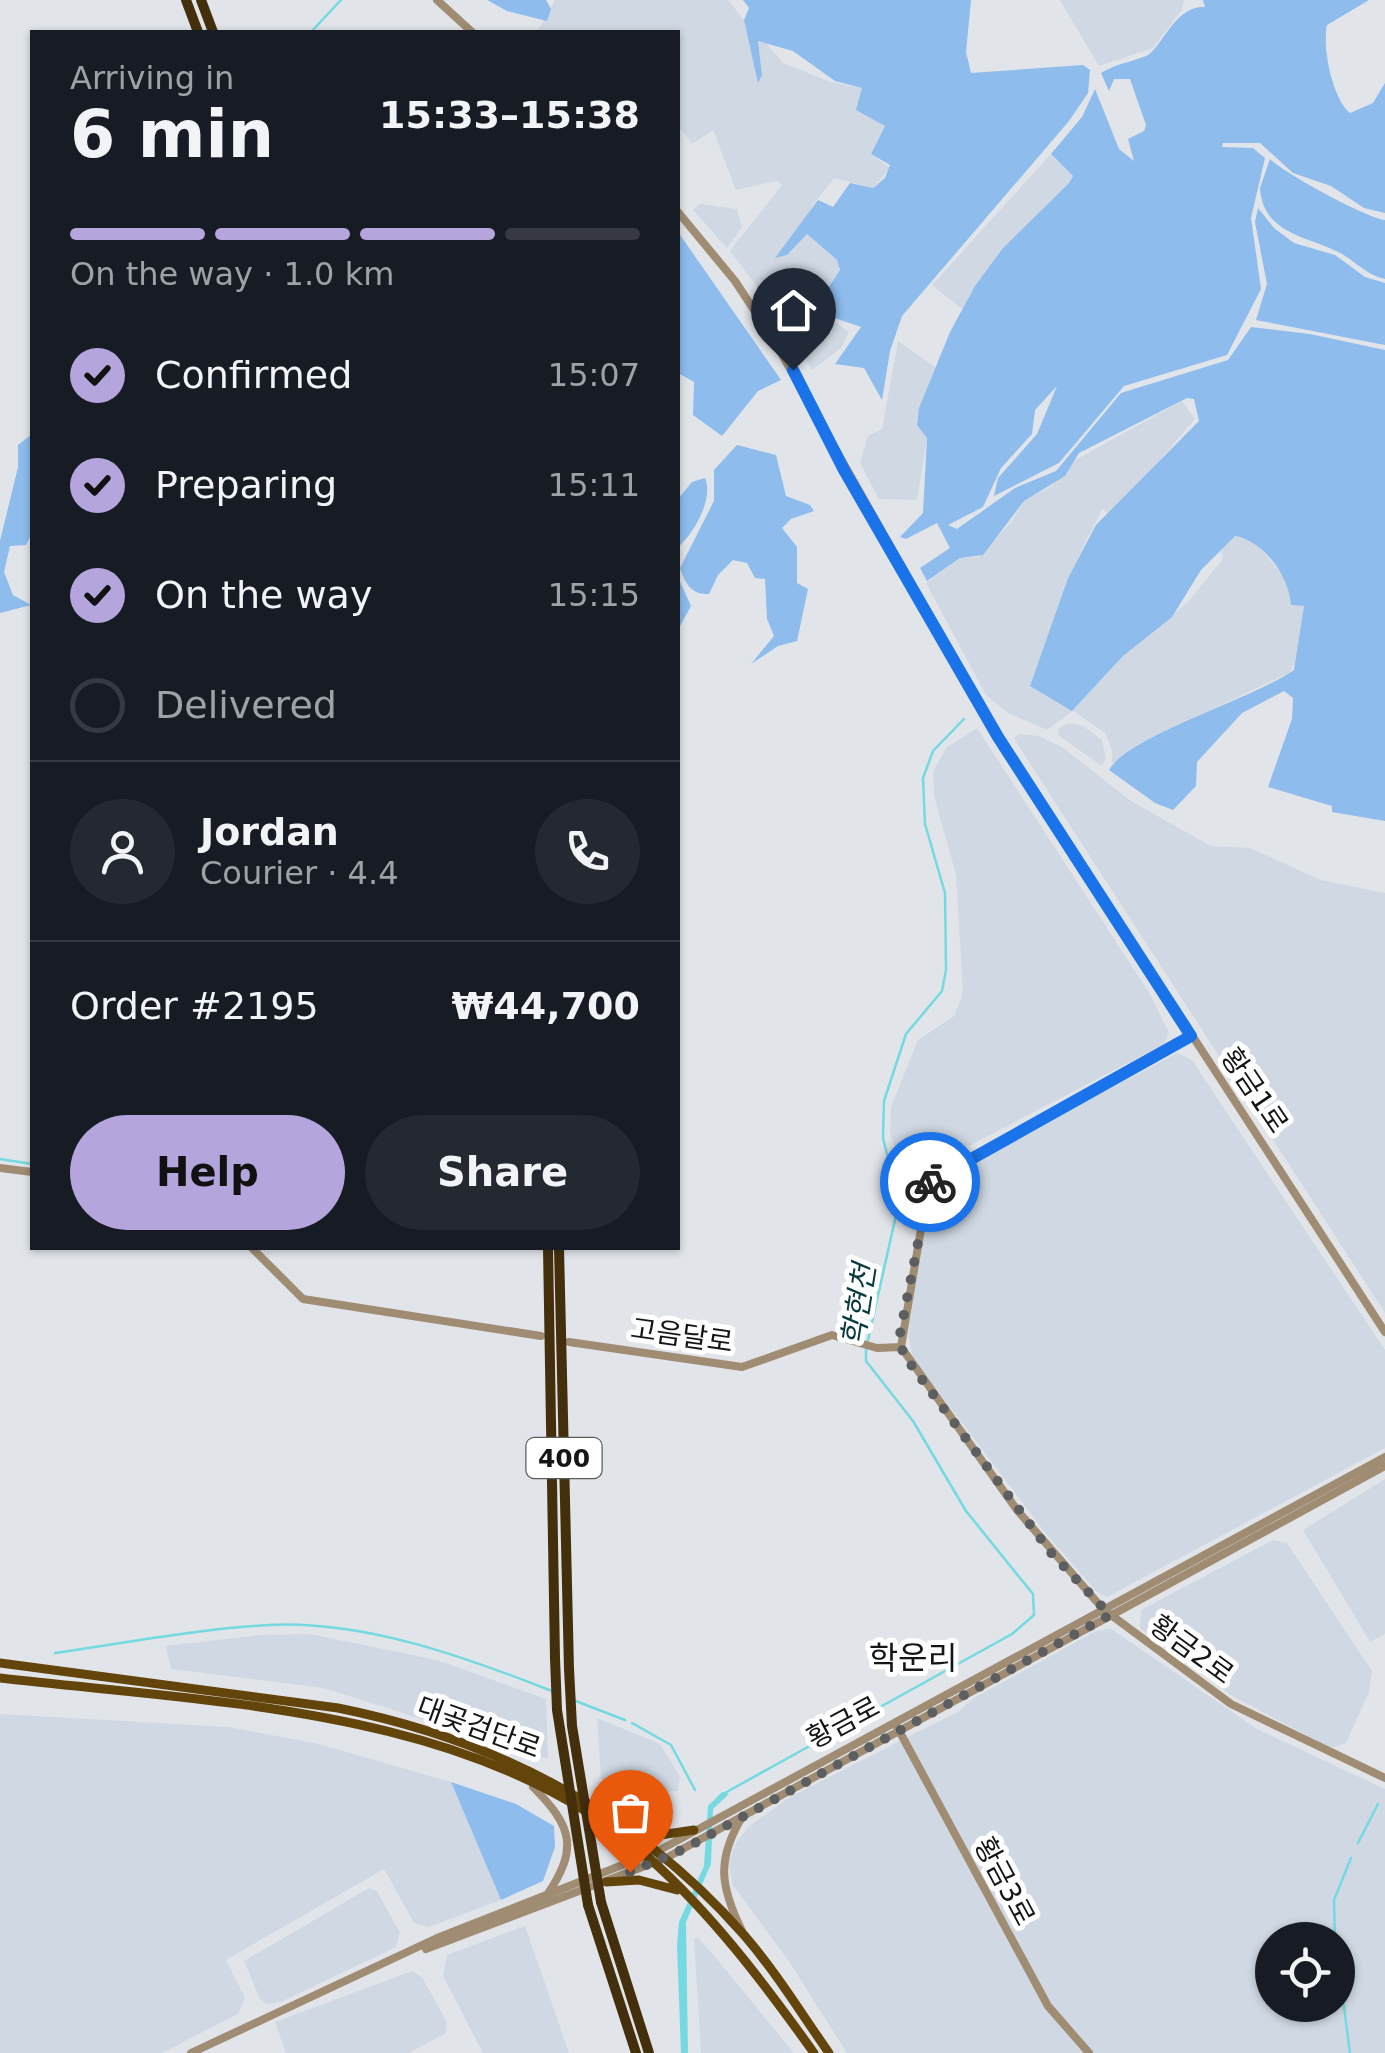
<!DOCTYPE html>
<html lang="en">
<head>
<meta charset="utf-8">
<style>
  body { margin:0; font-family:"DejaVu Sans","Noto Sans KR",sans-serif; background:#242831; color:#f1f3f6; height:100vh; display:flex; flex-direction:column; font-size:38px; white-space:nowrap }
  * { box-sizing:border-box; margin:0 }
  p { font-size:32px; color:#9ea1a6 }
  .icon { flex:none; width:55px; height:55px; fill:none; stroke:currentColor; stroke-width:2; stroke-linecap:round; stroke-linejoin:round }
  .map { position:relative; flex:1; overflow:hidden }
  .drawer { position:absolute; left:30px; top:30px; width:650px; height:1220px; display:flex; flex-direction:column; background:#171b24; border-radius:0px; box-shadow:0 2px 8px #0004 }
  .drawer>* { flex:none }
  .fabs { position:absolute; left:1255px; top:1922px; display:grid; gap:20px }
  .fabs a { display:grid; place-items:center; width:100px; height:100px; border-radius:50%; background:#171b24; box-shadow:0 2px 8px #0004; font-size:50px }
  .pin { position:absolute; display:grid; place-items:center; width:85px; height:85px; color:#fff; margin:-102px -42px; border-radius:50% 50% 50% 0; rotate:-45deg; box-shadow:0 0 10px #0007 }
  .pin .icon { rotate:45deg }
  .courier { position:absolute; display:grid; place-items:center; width:100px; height:100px; margin:-50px; border:8px solid #1a73e8; border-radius:50%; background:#fff; color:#222; box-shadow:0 2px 12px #0007 }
  .overview em { font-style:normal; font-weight:800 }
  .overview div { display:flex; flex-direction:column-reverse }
  .overview { display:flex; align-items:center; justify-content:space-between; height:170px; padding:0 40px }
  h1 { font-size:65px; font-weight:800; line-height:75px }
  .bar { display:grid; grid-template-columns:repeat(4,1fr); gap:15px 10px; align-content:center; height:120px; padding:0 40px }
  .bar i { height:12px; border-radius:8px; background:#363941 }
  .bar .selected { background:#b4a5dd }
  .bar p { grid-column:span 4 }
  .line { display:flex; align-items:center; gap:25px; padding:0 40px; border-top:2px solid #363941 }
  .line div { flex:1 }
  .round { display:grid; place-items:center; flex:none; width:105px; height:105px; border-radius:52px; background:#242831 }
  ol { padding:0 40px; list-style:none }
  li { display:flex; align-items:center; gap:30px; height:110px }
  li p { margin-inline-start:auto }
  li .icon { padding:10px; border-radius:50%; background:#b4a5dd; color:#111; stroke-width:4 }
  li:last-child { color:#9ea1a6 }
  li i { width:55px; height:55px; border:5px solid #363941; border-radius:50% }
  .cta { display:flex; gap:20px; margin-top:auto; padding:20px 40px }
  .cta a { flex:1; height:115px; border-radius:60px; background:#b4a5dd; color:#111; font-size:40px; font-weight:800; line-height:115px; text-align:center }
  .cta a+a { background:#242831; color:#f1f3f6 }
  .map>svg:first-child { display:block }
  .built { fill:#d0d9e3; fill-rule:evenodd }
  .green { fill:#8dbced }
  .water { fill:#74d9e0 }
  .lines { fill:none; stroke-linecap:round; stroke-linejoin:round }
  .stream { stroke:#74d9e0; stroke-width:2.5 }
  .minor { stroke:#9f8c73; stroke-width:8 }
  .major { stroke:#63440b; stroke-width:9 }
  .highway { stroke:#442f0d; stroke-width:10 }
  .highway-bridge { stroke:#442f0d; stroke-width:10 }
  .done { stroke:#5c5e60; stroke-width:10; stroke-dasharray:0 18 }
  .route { stroke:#1a73e8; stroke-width:12 }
  .labels { text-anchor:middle; stroke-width:10; stroke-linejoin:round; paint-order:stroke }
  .shield { fill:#fff; stroke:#5a5b5c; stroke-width:2.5 }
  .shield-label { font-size:25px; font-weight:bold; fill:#141516 }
  .street-label { font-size:28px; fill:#141516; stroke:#fff }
  .water-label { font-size:30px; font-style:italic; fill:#093b3e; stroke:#fff }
  .quarter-label { font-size:32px; fill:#141516; stroke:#fff }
</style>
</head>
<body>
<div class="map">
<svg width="1385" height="2053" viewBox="0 0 1385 2053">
  <rect width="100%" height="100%" fill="#e1e5ea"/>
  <!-- built -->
  <path class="built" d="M 555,0 L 728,0 L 744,20 L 758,81 L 762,75 L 758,41 L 766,43 L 783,63 L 831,82 L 862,88 L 885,126 L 871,154 L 890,168 L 873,188 L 834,178 L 813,205 L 787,255 L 807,234 L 837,260 L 840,270 L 807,315 L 795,315 L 785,323 L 730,251 L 782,185 L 777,181 L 736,190 L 713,130 L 692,144 L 678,125 L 678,32 L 537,32 Z
    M 1060,0 L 1184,0 L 1182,10 L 1153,48 L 1099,66 Z
    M 1051,154 L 1073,176 L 1069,183 L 1003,248 L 962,309 L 932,285 Z
    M 700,204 L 737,209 L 742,227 L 727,248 L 693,210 Z
    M 824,314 L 849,332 L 841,348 L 812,370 L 797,344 Z
    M 898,341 L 935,367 L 916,421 L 927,438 L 917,500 L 879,499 L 860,463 L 868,436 L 882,429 Z
    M 1182,401 L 1195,419 L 1112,516 L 1102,509 L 1068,578 L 1030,686 L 1073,710 L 1123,656 L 1188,602 L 1223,559 L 1221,548 L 1235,536 L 1258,545 L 1287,581 L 1291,605 L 1304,606 L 1299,658 L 1289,673 L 1139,744 L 1112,764 L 1112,750 L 1105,733 L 1073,711 L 1047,730 L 1008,713 L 986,695 L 926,583 L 960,558 L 979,557 L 1012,521 L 1024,501 L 1053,485 L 1068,464 Z
    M 1069,723 L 1083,726 L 1102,740 L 1106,759 L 1102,766 L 1058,735 L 1059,728 Z
    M 977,728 L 1150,994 L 1169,1033 L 1164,1044 L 906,1179 L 890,1133 L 891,1107 L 918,1040 L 954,1016 L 963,993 L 956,875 L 934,796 L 933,772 L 946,748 Z
    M 1019,734 L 1039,736 L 1062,747 L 1131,801 L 1211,846 L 1250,848 L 1321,880 L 1385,893 L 1385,1313 L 1018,745 L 1014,738 Z
    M 1177,1053 L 1192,1060 L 1385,1350 L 1385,1448 L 1107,1597 L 1096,1591 L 1046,1534 L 913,1358 L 908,1335 L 931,1190 L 937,1181 Z
    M 1385,1479 L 1385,1634 L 1370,1642 L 1303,1530 Z
    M 1273,1540 L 1287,1543 L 1372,1671 L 1369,1692 L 1346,1743 L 1331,1748 L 1234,1697 L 1140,1628 L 1141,1610 Z
    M 1110,1628 L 1257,1729 L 1385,1789 L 1385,2053 L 847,2053 L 788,1960 L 732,1884 L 729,1862 L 736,1843 L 748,1827 L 790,1797 L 959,1711 L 974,1698 L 1094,1632 ZM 1272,1940 L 1338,1940 L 1338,2005 L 1272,2005 Z
    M 310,1634 L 437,1660 L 546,1699 L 548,1759 L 324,1688 L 171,1669 L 166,1646 L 260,1635 Z
    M 0,1714 L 229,1727 L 319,1744 L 451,1782 L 501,1900 L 429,1927 L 414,1923 L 384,1869 L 226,1960 L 245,1998 L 238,2014 L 162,2053 L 0,2053 Z
    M 597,1718 L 660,1744 L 680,1777 L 678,1791 L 634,1795 L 601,1779 Z
    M 369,1888 L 377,1891 L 400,1933 L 396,1947 L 281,2002 L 267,2004 L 260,1999 L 244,1961 Z
    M 525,1926 L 566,2044 L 569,2053 L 483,2053 L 443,1976 L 447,1955 Z
    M 698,1938 L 712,1953 L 794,2053 L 701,2053 L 694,1939 Z
    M 412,1971 L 422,1977 L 447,2022 L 446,2033 L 409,2053 L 286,2053 L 275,2022 Z"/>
  <!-- green -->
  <path class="green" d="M 487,0 L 546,0 L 551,9 L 547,21 L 507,11 Z
    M 743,0 L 971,0 L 966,52 L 971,73 L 1083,65 L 1090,70 L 1088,93 L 1069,121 L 902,316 L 890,351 L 882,400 L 864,368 L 835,364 L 861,327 L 829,316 L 816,306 L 840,270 L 837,260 L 807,234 L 787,255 L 775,258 L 818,200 L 833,207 L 850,183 L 873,188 L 885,178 L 890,165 L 871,154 L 885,126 L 856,110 L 862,88 L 835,81 L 793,51 L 758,41 L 762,75 L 758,83 L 744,20 L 749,8 Z
    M 1203,0 L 1369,0 L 1327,25 C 1322,47 1332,98 1350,113 L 1373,103 L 1385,83 L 1385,213 L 1364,208 L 1331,186 L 1293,173 L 1260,143 L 1223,143 L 1222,147 L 1253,148 L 1265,158 L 1251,218 L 1261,289 L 1227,355 L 1124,386 L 1059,463 L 994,496 L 998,478 L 1037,434 L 1057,386 L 1035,410 L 1032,434 L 1001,468 L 983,507 L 948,525 L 957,529 L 1015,488 L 1056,471 L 1121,393 L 1228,360 L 1251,327 L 1310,334 L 1385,350 L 1385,821 L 1332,812 L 1332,806 L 1268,787 L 1292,719 L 1293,698 L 1284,691 L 1242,713 L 1197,762 L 1196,786 L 1173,810 L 1155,803 L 1109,770 C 1128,736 1253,699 1294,670 L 1304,606 L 1291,605 C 1289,576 1265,542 1235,536 L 1201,570 L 1172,617 L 1123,656 L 1072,711 L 1030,686 L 1068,578 L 1096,525 L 1199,421 L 1194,399 L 1187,398 L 1079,453 L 1065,476 L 1024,501 L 983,555 L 960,558 L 927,581 L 920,568 L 950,548 L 937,523 L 906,539 L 900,537 L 923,513 L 927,438 L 917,425 L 919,408 L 950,332 L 975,286 L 1003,248 L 1069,183 L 1073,176 L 1051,154 L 1082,117 L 1095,89 L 1119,149 L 1134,161 L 1128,139 L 1144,131 L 1146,125 L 1130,79 L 1114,79 L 1109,91 L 1101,73 C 1115,64 1131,62 1146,56 C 1162,49 1174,5 1205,7 Z
    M 1270,159 C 1284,173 1366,218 1385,220 L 1385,279 C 1365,275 1354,259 1336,251 C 1305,236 1263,233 1260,188 Z
    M 1258,208 L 1274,228 L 1294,243 L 1335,255 L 1365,277 L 1385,283 L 1385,345 L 1256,320 L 1267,284 L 1255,222 Z
    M 678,232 L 781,380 L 758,391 L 722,436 L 693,415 L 694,382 L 678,373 Z
    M 32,434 L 32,533 L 26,545 L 10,546 L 4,572 L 13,595 L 31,605 L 0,613 L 0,541 L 18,467 L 18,445 Z
    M 737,445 L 776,455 L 786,496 L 810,505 L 814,511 L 791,519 L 782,528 L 797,547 L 797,583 L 808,589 L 797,641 L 778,646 L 751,664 L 774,636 L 767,619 L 765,579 L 755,578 L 747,563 L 733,560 L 718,575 L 709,594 C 691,595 685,583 680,568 L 714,501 L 714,470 Z
    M 705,478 C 714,498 694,534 678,547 L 678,499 L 692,482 Z
    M 678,577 L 691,606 L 678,630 Z
    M 451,1782 L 516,1804 L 554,1826 L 555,1847 L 543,1881 L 501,1900 Z"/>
  <!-- water -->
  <path class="water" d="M 722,1792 L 729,1794 L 713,1809 L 711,1864 L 686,1922 L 688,2053 L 681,2053 L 677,1945 L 679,1922 L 704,1866 L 708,1806 Z"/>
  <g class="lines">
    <!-- stream -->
    <path class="stream" d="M 311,32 L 341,0
      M 0,1159 L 32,1164
      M 868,1340 L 899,1202 L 883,1138 L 884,1101 L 906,1034 L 942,991 L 946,970 L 945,893 L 925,824 L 923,778 L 933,751 L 964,719
      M 55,1653 C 125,1643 197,1629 268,1625 C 364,1620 465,1657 552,1691
      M 573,1700 L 625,1720
      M 632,1723 L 671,1745 L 695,1790
      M 723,1794 L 1012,1634 L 1034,1615 L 1033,1594 L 966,1511 L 913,1421 L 866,1361 L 866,1348
      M 1358,1843 L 1378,1804
      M 1335,1940 L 1334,1900 L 1351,1858
      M 1339,1969 L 1350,2053"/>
    <!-- minor -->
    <path class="minor" d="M 437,0 L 472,32
      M 678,212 L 735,281 L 775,342 L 998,737 L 1385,1332
      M 1191,1036 L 929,1182 L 901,1347 L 1017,1510 L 1103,1609 L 1231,1704 L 1385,1778
      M 0,1168 L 32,1172
      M 252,1248 L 303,1299 L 541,1336
      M 569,1342 L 742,1367 L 832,1335 L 877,1348 L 901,1347
      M 896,1725 L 1048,2006 L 1089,2053
      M 533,1787 C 572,1826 579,1848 547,1895
      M 741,1819 C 716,1861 721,1888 742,1931
      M 426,1949 L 666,1858 L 1385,1466
      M 191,2053 L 437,1938 L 658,1851 L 1385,1457"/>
    <!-- major -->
    <path class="major" d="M 0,1663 L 338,1708 C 497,1740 636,1812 744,1935 C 776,1972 801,2013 829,2053
      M 0,1678 C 214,1703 476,1707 648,1857 C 712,1914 764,1983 814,2053
      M 634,1828 L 660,1835 L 694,1830
      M 606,1882 L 639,1880 L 677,1890"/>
    <!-- highway -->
    <path class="highway" d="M 186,0 L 198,32
      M 201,0 L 213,32
      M 548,1248 L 555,1658
      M 559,1248 L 569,1669
      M 601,1902 L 649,2053
      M 588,1905 L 636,2053"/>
    <!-- highway-bridge -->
    <path class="highway-bridge" d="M 555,1658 L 557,1710 L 588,1905
      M 569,1669 L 572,1726 L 601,1902"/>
  </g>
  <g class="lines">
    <!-- done -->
    <path class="done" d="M 630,1872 L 684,1849 L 1110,1615 L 1052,1554 L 903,1354 L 900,1334 L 930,1182"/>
    <!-- route -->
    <path class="route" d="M 793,370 L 844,470 L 998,737 L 1191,1036 L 930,1182"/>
  </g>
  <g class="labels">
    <!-- shield labels -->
    <rect class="shield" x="526.5" y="1438" width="75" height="40" rx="8"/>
    <g class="shield-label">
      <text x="564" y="1467">400</text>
    </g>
    <!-- street labels -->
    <g class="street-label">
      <text transform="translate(1255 1090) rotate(56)" y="10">황금1로</text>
      <text transform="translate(682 1335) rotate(8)" y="10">고음달로</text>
      <text transform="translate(1192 1649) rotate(36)" y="10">황금2로</text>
      <text transform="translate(843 1722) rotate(-28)" y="10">황금로</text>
      <text transform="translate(479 1727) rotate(20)" y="10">대곶검단로</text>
      <text transform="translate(1005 1881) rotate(62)" y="10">황금3로</text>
    </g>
    <!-- water labels -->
    <g class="water-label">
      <text transform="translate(859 1305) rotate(-81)" y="10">학현천</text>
    </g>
    <!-- quarter labels -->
    <g class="quarter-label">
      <text x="913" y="1669">학운리</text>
    </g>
  </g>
</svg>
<div class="fabs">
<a><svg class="icon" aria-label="locate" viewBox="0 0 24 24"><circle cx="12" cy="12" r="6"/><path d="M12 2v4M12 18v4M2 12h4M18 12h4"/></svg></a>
</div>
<div class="pin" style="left:630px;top:1872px;background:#ea580c"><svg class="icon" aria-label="bag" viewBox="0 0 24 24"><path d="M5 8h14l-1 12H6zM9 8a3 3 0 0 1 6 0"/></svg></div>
<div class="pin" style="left:793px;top:370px;background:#1f2937"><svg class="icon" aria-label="home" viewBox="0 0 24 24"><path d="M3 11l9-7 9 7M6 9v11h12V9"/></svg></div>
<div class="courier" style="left:930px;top:1182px"><svg class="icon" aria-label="bike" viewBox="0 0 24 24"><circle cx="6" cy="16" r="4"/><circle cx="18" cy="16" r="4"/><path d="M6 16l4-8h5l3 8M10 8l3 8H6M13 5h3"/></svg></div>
<section class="drawer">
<div class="overview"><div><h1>6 min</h1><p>Arriving in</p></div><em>15:33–15:38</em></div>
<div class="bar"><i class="selected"></i><i class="selected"></i><i class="selected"></i><i></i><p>On the way · 1.0 km</p></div>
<ol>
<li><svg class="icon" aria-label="check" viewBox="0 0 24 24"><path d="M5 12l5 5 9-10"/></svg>Confirmed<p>15:07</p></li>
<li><svg class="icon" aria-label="check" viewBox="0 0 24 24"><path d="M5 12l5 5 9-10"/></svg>Preparing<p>15:11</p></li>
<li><svg class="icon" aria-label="check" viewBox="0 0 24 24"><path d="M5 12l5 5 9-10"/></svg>On the way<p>15:15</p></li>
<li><i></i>Delivered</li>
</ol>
<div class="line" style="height:180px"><a class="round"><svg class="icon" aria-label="person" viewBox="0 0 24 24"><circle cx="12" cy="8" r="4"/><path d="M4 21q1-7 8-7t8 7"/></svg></a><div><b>Jordan</b><p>Courier · 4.4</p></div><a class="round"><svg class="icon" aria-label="phone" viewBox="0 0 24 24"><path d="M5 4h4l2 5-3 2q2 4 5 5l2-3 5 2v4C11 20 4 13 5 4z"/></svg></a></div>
<div class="line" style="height:130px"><div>Order #2195</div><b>₩44,700</b></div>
<div class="cta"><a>Help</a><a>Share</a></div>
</section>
</div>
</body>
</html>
